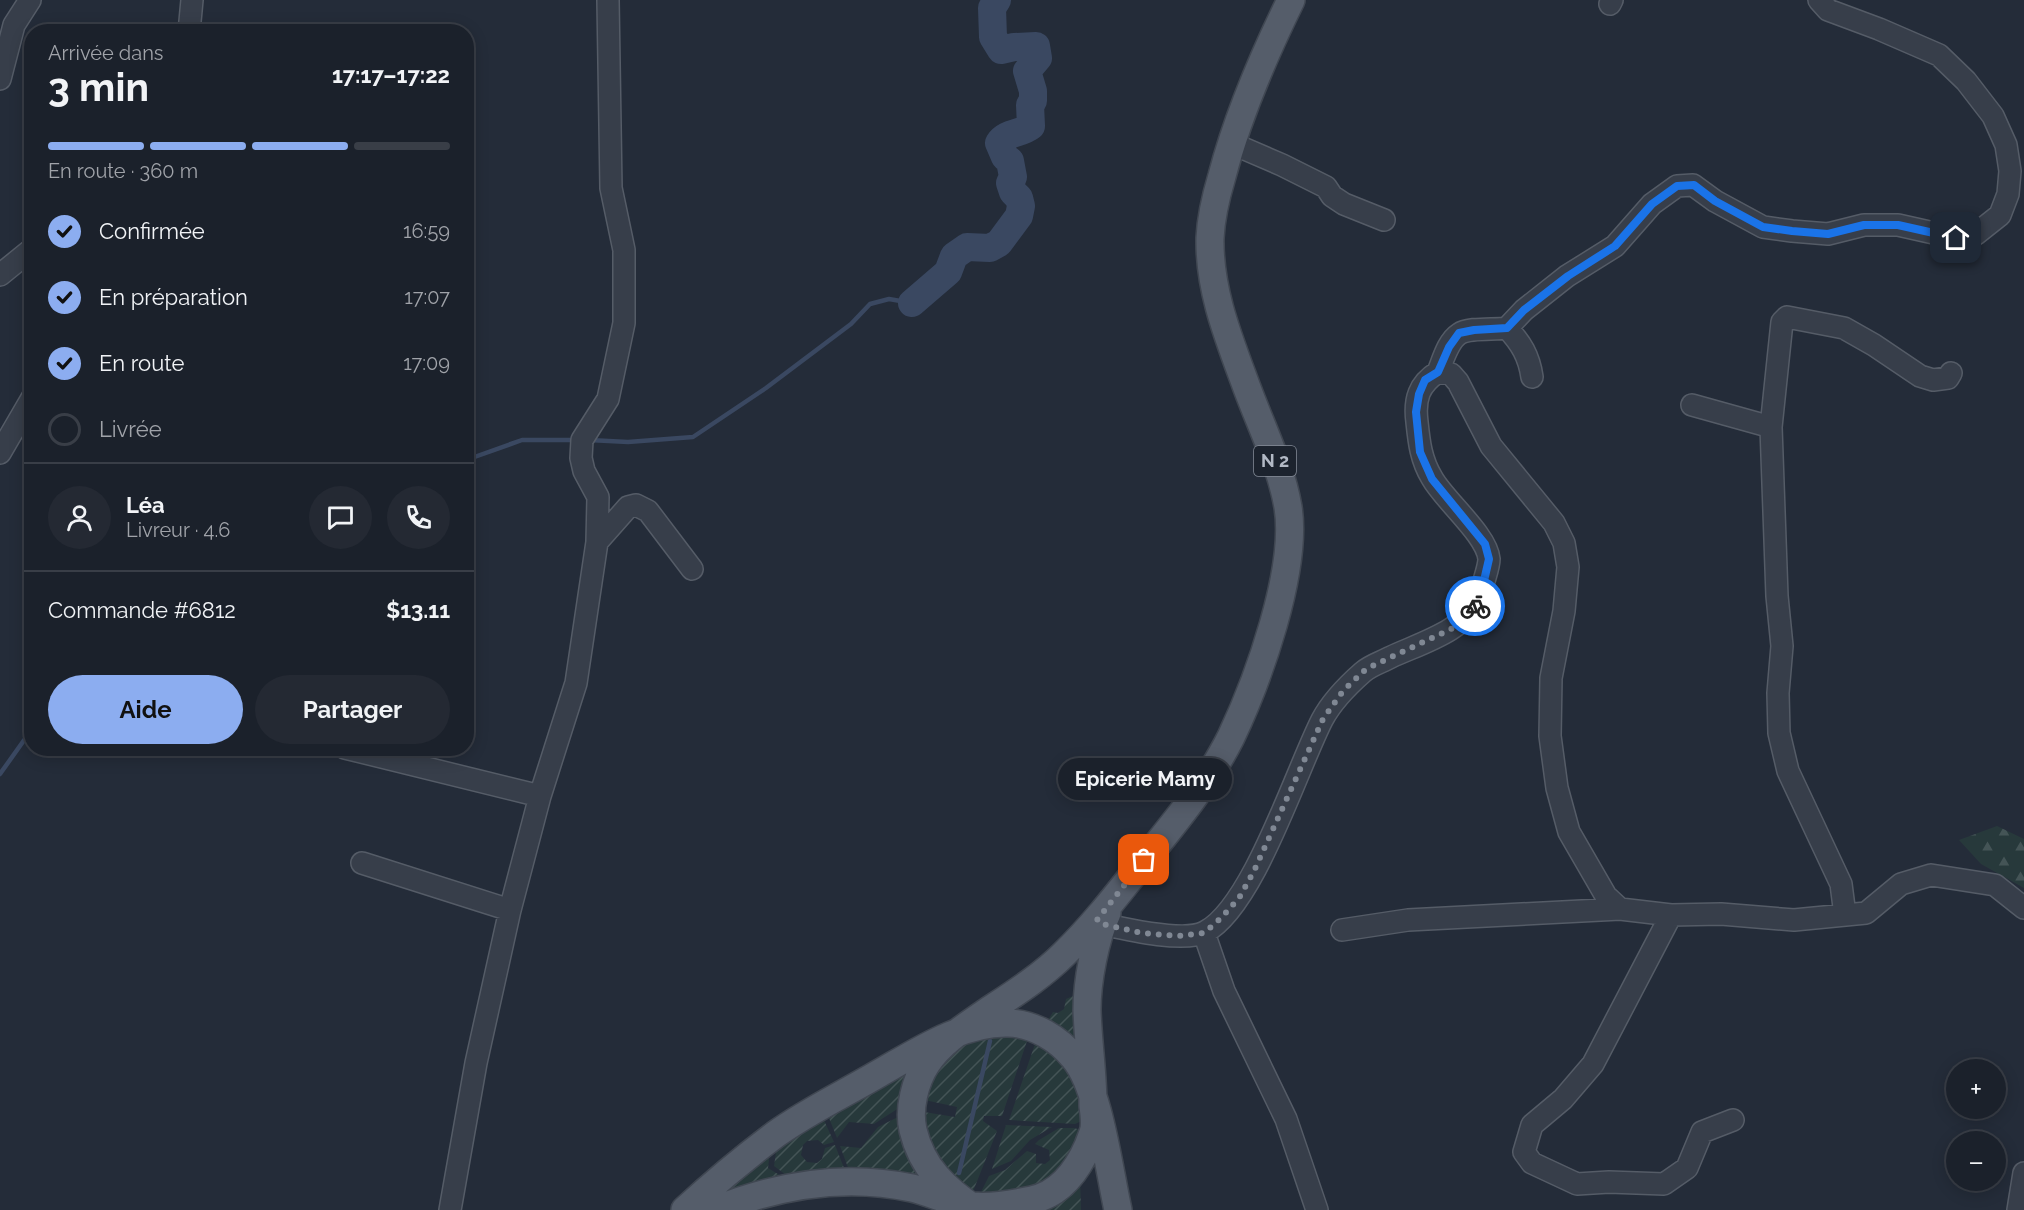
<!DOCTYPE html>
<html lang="fr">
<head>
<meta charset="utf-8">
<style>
  body { margin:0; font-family:Raleway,sans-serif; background:#242933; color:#f1f3f6; height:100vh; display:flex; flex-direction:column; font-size:22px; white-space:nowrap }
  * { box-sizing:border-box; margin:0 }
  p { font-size:20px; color:#a0a3a9 }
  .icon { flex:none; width:33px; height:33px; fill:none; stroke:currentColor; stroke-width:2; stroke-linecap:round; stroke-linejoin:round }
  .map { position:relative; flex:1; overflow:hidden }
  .drawer { position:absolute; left:24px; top:24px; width:450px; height:732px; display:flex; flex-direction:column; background:#1b212b; border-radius:24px; box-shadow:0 3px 15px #0003,0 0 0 2px #393e47 }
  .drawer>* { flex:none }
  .controls { position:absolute; left:1946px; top:1059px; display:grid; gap:12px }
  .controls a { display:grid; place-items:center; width:60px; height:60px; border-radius:50%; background:#1b212b; box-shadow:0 3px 15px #0003,0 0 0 2px #393e47; font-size:30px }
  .pin { position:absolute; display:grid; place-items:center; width:51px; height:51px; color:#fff; margin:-26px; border-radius:12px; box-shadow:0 3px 9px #0006 }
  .courier { position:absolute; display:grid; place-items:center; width:60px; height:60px; margin:-30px; border:4px solid #1a73e8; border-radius:50%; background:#fff; color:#222; box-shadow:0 2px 8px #0007 }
  .bubble { position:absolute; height:42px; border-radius:21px; background:#1b212b; box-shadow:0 3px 15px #0003,0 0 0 2px #393e47; font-size:20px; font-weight:700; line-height:42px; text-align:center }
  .summary em { font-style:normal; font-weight:700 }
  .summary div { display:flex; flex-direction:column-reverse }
  .summary { display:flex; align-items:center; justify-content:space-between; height:102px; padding:0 24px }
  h1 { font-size:39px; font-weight:700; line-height:45px }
  .bar { display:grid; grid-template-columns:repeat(4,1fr); gap:9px 6px; align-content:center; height:72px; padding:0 24px }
  .bar i { height:8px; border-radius:4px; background:#393e47 }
  .bar .active { background:#8cadf0 }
  .bar p { grid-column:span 4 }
  .line { display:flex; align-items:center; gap:15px; padding:0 24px; border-top:2px solid #393e47 }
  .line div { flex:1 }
  .round { display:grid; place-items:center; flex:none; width:63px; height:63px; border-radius:32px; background:#242933 }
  ol { padding:0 24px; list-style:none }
  li { display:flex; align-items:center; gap:18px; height:66px }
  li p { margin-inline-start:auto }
  li .icon { padding:6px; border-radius:50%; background:#8cadf0; color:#111; stroke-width:4 }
  li:last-child { color:#a0a3a9 }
  li i { width:33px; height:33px; border:3px solid #393e47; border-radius:50% }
  .primary-button { display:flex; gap:12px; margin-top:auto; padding:12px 24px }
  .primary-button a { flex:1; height:69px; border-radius:36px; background:#8cadf0; color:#111; font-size:24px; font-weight:700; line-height:69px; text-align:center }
  .primary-button a+a { background:#242933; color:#f1f3f6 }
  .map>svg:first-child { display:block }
  .forest { fill:url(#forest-firs) }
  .garden { fill:url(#garden-furrows) }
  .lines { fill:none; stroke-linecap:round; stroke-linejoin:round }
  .stream { stroke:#3a4861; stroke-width:4.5 }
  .river { stroke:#3a4861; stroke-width:28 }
  .minor-casing { stroke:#555c67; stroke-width:24 }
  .major-casing { stroke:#404752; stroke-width:30 }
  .minor { stroke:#373e4a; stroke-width:21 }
  .major { stroke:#555d6a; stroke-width:27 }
  .done { stroke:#808894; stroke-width:6; stroke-dasharray:0 10.8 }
  .route { stroke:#1a73e8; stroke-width:8 }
  .labels { text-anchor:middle; stroke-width:4.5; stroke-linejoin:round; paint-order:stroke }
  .shield { fill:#1c232e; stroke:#858c98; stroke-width:1.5 }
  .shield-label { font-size:18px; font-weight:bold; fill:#b2b9c5 }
</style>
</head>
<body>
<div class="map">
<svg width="2024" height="1210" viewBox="0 0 2024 1210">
  <defs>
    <pattern id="forest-firs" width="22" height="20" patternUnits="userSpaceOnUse" patternTransform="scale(1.5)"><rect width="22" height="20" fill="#27393b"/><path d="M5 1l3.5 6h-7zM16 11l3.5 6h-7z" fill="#445456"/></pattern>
    <pattern id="garden-furrows" width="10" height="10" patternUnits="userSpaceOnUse" patternTransform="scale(1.5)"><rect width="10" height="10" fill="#27393b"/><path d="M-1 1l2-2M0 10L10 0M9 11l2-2" fill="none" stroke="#445456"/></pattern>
  </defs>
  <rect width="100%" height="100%" fill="#242c39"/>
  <!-- forest -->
  <path class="forest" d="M 1997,826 L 2024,839 L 2024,888 L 1981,864 L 1959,840 Z"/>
  <!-- garden -->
  <path class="garden" d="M 1082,992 L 1082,1043 L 1045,1025 L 1053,1012 L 1058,1013 L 1064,1009 L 1066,999 Z
    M 981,1034 L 1029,1035 L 1002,1116 L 984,1116 L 983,1121 L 997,1131 L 972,1194 L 934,1164 L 918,1111 L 955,1117 L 957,1107 L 920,1099 L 945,1056 Z
    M 1037,1038 L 1073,1066 L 1086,1119 L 1075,1124 L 1009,1120 Z
    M 915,1064 L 902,1106 L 874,1124 L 849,1122 L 837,1138 L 827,1113 Z
    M 902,1115 L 930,1185 L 850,1173 L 840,1146 L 861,1148 L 878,1127 Z
    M 822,1116 L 834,1142 L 824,1145 L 818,1140 L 807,1141 L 803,1145 L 801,1155 L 807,1162 L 817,1163 L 822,1159 L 825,1148 L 835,1145 L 846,1173 L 790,1178 L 774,1166 L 777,1145 Z
    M 1006,1125 L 1052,1127 L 1030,1140 L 1011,1161 L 992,1169 Z
    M 1059,1128 L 1074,1128 L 1084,1131 L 1050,1184 L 979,1196 L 989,1176 L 1005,1170 L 1027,1151 L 1036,1154 L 1036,1163 L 1045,1164 L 1050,1160 L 1049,1150 L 1035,1144 L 1039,1140 Z
    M 770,1152 L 768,1168 L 786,1179 L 713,1197 Z
    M 1080,1175 L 1081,1210 L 1043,1210 Z"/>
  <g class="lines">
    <!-- stream -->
    <path class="stream" d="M 589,440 L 628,442 L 693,437 L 766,388 L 851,324 L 870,304 L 889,299 L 912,303
      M 466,460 L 522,440 L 575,440
      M 0,774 L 32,729
      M 959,1173 L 990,1041"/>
    <!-- river -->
    <path class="river" d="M 912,303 L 948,272 L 954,256 L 967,247 L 990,248 L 999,243 L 1019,216 L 1021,206 L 1019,198 L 1013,192 L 1010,183 L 1013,177 L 1010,161 L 1005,157 L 999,143 C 1006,132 1021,134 1031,126 L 1030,105 L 1033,101 L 1033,91 L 1027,71 L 1038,58 L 1036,46 L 1014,47 L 1001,50 L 993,37 L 992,8 L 997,0"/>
    <defs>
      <path id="minor" d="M 1610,4 L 1612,0
        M 189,32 L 192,0
        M 0,79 L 14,25 L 30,0
        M 1231,143 L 1282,165 L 1326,187 L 1332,196 L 1344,204 L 1384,220
        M 0,275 L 32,249
        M 1507,328 C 1521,343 1529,356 1532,377
        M 1438,372 C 1443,360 1448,341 1459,334 C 1469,327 1495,330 1507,328 L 1524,310 L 1567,276 L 1615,246 L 1652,204 L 1677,186 L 1693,185 L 1715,201 L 1763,227 L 1792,231 L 1828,234 L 1864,225 L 1898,225 L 1956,238 L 1976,234 L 2000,215 L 2008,194 L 2010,171 L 2006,145 L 1993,116 L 1966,81 L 1939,55 L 1879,29 L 1828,10 L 1819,0
        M 1692,405 L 1771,427
        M 0,453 L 32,398
        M 597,542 L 628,507 L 636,505 L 648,511 L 692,569
        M 345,748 L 540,796
        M 362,863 L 510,910
        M 1671,915 L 1593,1064 L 1563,1099 L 1532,1125 L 1524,1152 L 1532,1163 L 1577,1184 L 1609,1182 L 1664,1184 L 1687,1168 L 1702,1132 L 1733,1120
        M 1845,915 L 1841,884 L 1788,771 L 1779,733 L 1778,693 L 1782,646 L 1777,596 L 1771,427 L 1782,322 L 1787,317 L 1844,328 L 1874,345 L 1920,376 L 1933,380 L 1948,378 L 1951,373
        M 1097,920 L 1102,924 C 1125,929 1184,943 1205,932 C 1253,907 1296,771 1322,720 C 1332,701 1347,686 1363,672 C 1371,665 1382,662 1391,657 C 1421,643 1465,631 1480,598 C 1482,593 1483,586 1484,581 C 1486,574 1489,565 1489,559 C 1487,535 1444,500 1432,478 C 1421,460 1419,442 1417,422 C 1414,399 1419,384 1438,372 L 1451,374 L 1458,382 L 1491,446 L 1554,523 L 1564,543 L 1568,567 L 1564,611 L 1551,678 L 1550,736 L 1557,788 L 1569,832 L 1606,896 L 1620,909 L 1671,915 L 1721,914 L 1794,920 L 1866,913 L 1901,884 L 1931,875 L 1995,885 L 2024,908
        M 1342,930 L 1408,920 L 1620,909
        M 1204,933 L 1224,991 L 1286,1119 L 1317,1210
        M 450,1210 L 476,1063 L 510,910 L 540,796 L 576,683 L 597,542 L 598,497 L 584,471 L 581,458 L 582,440 L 608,399 L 624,323 L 624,250 L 611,188 L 608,0
        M 2018,1210 L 2024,1173"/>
      <path id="major" d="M 685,1210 C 714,1183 744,1158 776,1134 C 808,1111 844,1094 878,1074 C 917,1052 961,1022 1008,1023 C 1033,1023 1059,1039 1074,1058 C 1099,1087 1109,1170 1118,1210
        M 716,1210 C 778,1185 846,1174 912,1188 C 930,1192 957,1205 973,1206 C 992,1208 1013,1204 1032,1200 C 1060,1194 1077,1171 1088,1146 C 1090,1140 1093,1134 1094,1129 C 1095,1122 1094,1113 1093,1106 C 1093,1074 1088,1042 1087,1010 C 1087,981 1095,939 1107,913
        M 976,1210 C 945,1189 922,1168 913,1130 C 908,1109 915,1081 927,1063 C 941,1042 965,1027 985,1013 C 1012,995 1041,977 1064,954 C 1096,923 1123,887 1151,852 C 1180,816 1210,779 1231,737 C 1258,680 1298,570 1288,507 C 1281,466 1261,426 1247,388 C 1229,339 1209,291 1210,238 C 1211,217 1216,196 1222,176 C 1238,115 1263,57 1291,0"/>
    </defs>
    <!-- minor casing -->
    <use href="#minor" class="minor-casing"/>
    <!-- major casing -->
    <use href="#major" class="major-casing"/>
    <!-- minor -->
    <use href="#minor" class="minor"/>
    <!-- major -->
    <use href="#major" class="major"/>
  </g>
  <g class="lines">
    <!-- done -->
    <path class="done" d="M 1144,860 L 1097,920 L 1102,924 L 1142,933 L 1178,936 L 1204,933 L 1221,918 L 1239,898 L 1254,871 L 1323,719 L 1343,691 L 1366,669 L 1451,629 L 1468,616 L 1475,606"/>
    <!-- route -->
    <path class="route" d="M 1475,606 L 1480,598 L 1489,559 L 1485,544 L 1432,479 L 1420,452 L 1416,412 L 1419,394 L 1425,380 L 1438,372 L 1449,347 L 1459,333 L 1474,330 L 1507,328 L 1524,310 L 1568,276 L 1615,246 L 1652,204 L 1677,186 L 1694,185 L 1715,201 L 1763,227 L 1792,231 L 1828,234 L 1864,225 L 1898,225 L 1956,238"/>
  </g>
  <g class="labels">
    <!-- shield labels -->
    <rect class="shield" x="1254" y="446" width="42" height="30" rx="4.5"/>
    <g class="shield-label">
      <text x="1275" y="467">N 2</text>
    </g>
  </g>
</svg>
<div class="controls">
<a>+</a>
<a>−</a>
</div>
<div class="pin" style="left:1144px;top:860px;background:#ea580c"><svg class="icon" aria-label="bag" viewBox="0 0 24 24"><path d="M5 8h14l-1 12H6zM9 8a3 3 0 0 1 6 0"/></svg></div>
<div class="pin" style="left:1956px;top:238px;background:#1f2937"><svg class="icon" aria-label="home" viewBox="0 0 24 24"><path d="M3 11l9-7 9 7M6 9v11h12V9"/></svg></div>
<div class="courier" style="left:1475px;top:606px"><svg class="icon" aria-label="bike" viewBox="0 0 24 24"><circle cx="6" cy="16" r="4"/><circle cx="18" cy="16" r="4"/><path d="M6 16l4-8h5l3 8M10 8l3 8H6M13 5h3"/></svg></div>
<div class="bubble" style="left:1058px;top:758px;width:174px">Epicerie Mamy</div>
<section class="drawer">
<div class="summary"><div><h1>3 min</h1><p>Arrivée dans</p></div><em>17:17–17:22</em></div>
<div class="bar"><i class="active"></i><i class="active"></i><i class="active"></i><i></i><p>En route · 360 m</p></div>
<ol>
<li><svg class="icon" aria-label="check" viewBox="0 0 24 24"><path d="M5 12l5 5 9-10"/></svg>Confirmée<p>16:59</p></li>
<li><svg class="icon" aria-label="check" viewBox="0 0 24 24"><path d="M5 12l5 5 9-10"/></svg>En préparation<p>17:07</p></li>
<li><svg class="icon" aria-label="check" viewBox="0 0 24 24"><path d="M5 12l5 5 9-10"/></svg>En route<p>17:09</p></li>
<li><i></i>Livrée</li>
</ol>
<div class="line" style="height:108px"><a class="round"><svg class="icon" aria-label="person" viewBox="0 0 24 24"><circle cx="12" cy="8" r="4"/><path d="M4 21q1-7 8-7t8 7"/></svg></a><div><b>Léa</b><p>Livreur · 4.6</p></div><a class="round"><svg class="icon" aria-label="chat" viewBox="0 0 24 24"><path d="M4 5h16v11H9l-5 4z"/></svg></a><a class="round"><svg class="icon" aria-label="phone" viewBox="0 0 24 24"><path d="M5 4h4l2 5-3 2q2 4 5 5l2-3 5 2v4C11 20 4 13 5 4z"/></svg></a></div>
<div class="line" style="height:78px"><div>Commande #6812</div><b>$13.11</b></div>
<div class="primary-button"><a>Aide</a><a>Partager</a></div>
</section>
</div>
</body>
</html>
